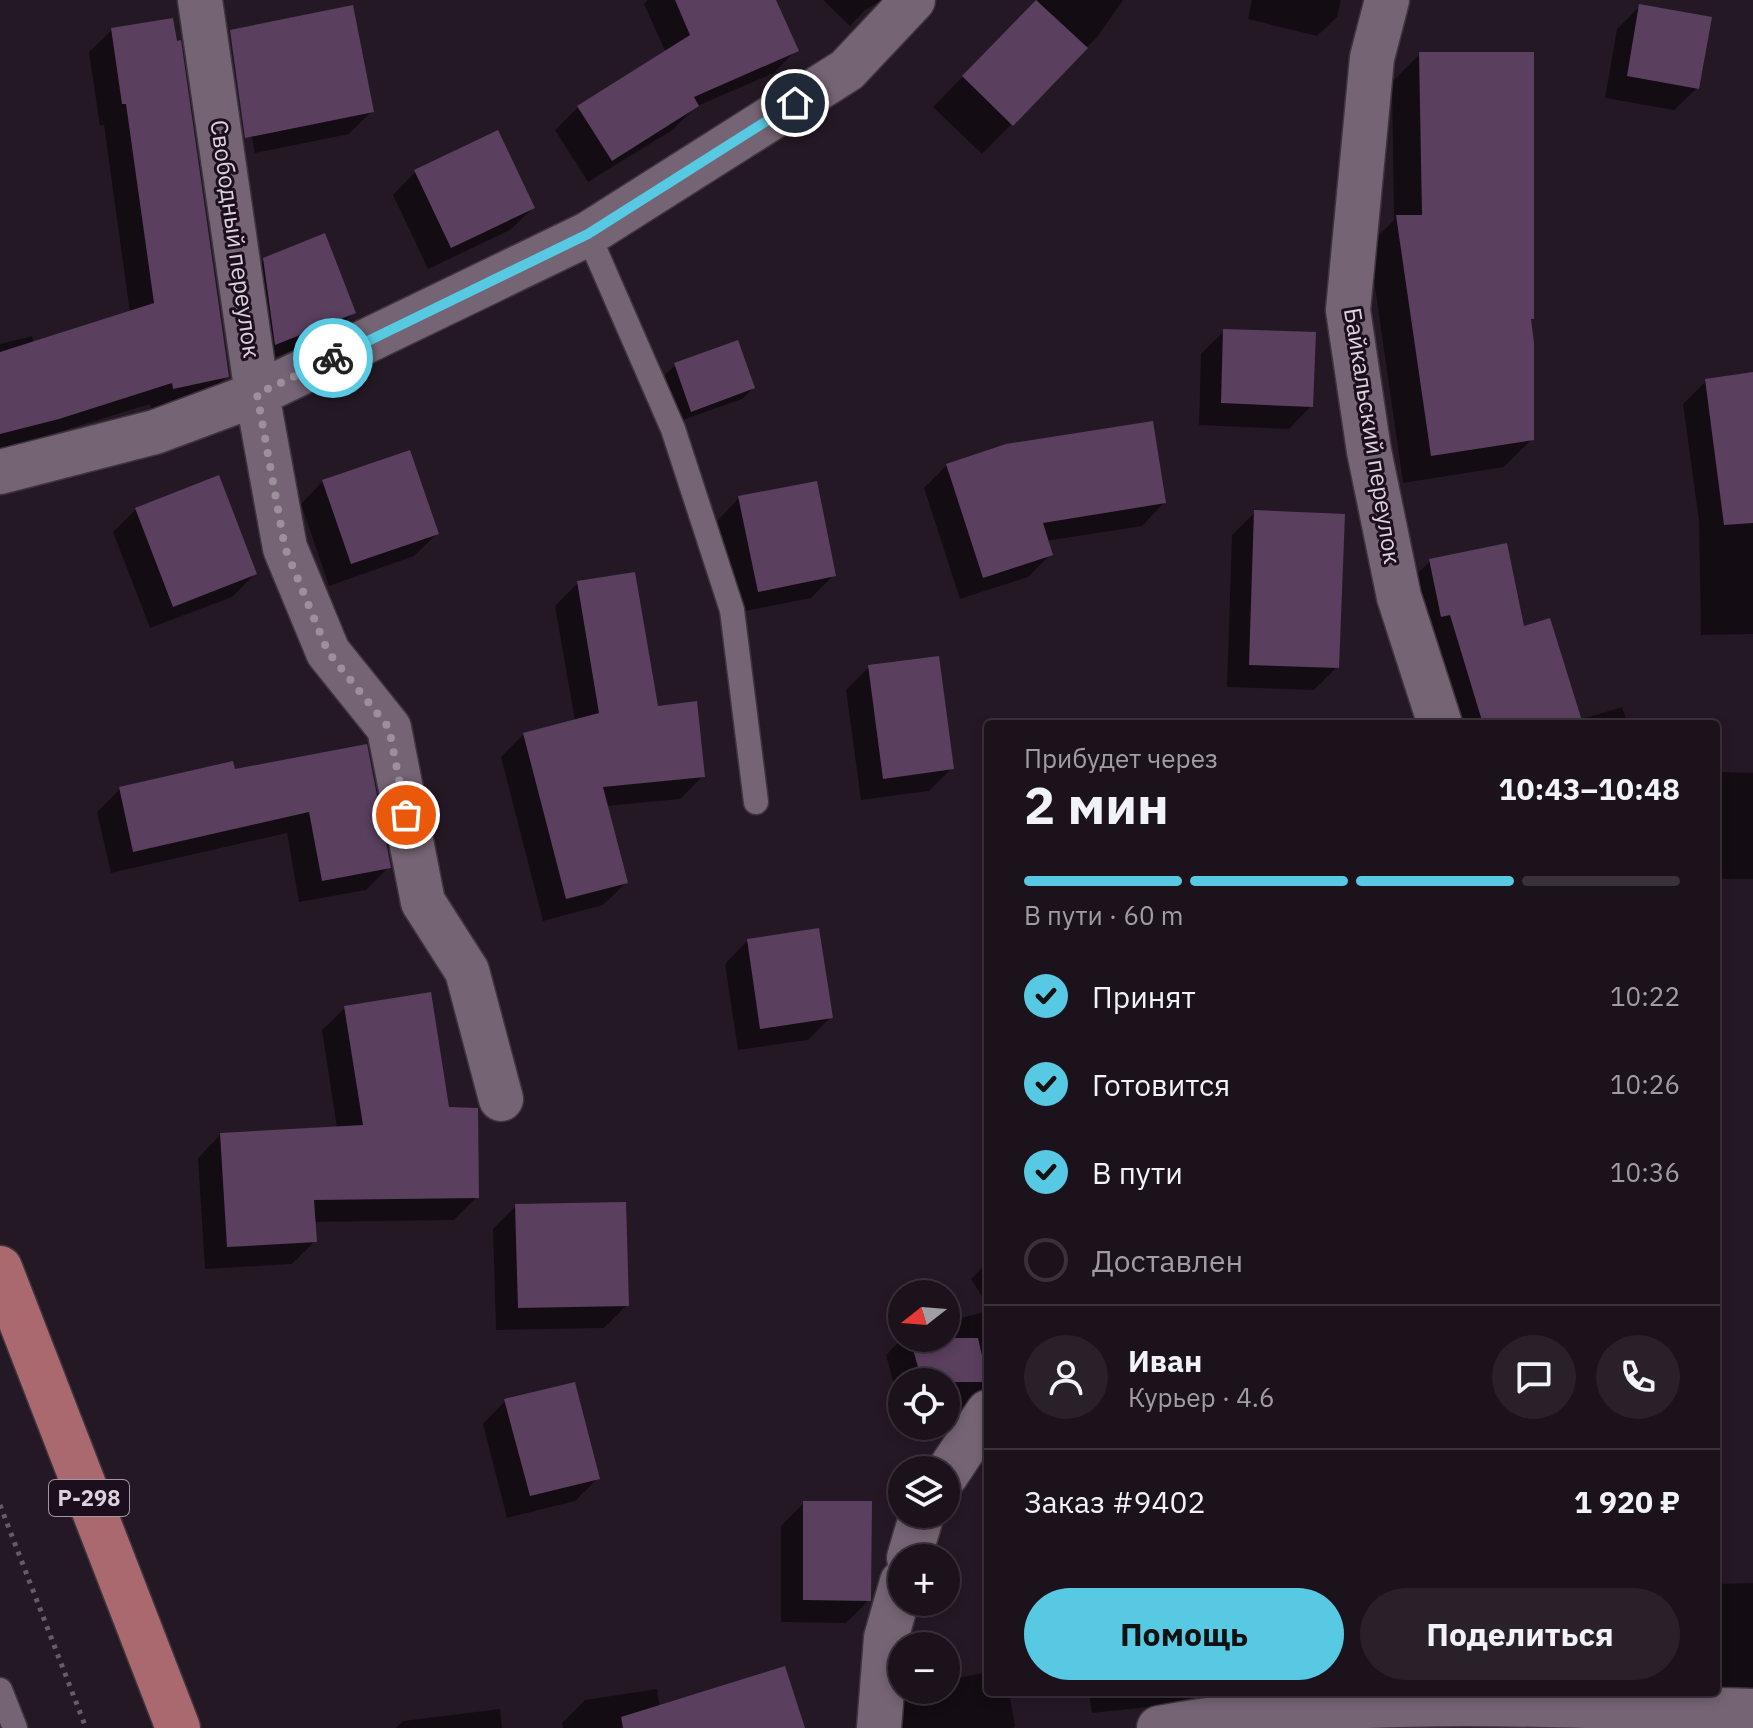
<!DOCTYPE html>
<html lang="ru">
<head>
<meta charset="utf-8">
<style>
  body { margin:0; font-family:"IBM Plex Sans",sans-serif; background:#292029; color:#f1f3f6; height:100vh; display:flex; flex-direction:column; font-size:30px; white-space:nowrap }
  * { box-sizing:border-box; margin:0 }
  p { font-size:26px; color:#a09ea3 }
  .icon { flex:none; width:44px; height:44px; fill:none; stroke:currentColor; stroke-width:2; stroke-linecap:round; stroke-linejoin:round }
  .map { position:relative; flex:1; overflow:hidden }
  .side { position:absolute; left:984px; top:720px; width:736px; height:976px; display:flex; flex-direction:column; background:#1c121c; border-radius:8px; box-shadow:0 4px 12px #0003,0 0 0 2px #3a323b }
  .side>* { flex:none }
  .needle { width:52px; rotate:253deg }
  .buttons { position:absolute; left:888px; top:1280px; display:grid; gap:16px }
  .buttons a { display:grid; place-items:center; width:72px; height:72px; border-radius:50%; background:#1c121c; box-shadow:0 4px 12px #0003,0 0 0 2px #3a323b; font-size:40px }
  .pin { position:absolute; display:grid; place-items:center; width:68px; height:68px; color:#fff; margin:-34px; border:4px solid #fff; border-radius:50%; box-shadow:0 2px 8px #0007 }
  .courier { position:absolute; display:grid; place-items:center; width:80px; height:80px; margin:-40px; border:6px solid #57c9e2; border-radius:50%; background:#fff; color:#222; box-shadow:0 2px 10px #0007 }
  .overview em { font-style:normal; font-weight:700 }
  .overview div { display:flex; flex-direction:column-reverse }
  .overview { display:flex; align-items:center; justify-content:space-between; height:136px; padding:0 40px }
  h1 { font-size:52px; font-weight:700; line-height:60px }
  .bar { display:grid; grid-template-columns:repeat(4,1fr); gap:12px 8px; align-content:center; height:96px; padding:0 40px }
  .bar i { height:10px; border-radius:6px; background:#3a323b }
  .bar .active { background:#57c9e2 }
  .bar p { grid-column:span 4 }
  .line { display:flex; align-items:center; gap:20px; padding:0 40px; border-top:2px solid #3a323b }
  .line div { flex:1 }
  .round { display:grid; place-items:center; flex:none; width:84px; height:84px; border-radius:42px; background:#292029 }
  ol { padding:0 40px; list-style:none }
  li { display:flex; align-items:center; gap:24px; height:88px }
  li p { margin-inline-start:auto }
  li .icon { padding:8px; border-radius:50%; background:#57c9e2; color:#111; stroke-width:4 }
  li:last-child { color:#a09ea3 }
  li i { width:44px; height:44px; border:4px solid #3a323b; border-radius:50% }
  .cta { display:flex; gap:16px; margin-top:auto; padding:16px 40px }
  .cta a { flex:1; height:92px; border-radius:48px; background:#57c9e2; color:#111; font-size:32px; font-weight:700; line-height:92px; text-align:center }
  .cta a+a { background:#292029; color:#f1f3f6 }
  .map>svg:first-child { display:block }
  .shadow { fill:#0007 }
  .building { fill:#5a3f5f }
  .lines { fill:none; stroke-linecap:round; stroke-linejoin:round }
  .service-casing { stroke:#3f353f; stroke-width:27 }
  .minor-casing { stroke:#3f353f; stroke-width:47 }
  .trunk-casing { stroke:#3f353f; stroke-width:47 }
  .path { stroke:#675b66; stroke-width:5; stroke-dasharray:4 6; stroke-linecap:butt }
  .service { stroke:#756474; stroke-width:24 }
  .minor { stroke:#756474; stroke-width:44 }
  .trunk { stroke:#a9696f; stroke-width:44 }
  .done { stroke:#9c919b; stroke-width:8; stroke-dasharray:0 14.4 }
  .route { stroke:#57c9e2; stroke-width:10 }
  .labels { text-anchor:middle; stroke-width:6; stroke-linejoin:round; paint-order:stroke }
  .shield { fill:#1c0e1c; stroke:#a297a2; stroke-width:2 }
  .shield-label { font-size:22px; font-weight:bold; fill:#dcd2db }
  .street-label { font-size:24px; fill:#dcd2db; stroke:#1c0e1c }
</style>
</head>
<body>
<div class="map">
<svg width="1753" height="1728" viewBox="0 0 1753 1728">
  <rect width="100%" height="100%" fill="#251825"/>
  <!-- shadow -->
  <path class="shadow" d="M 648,0 L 774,0 L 796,50 L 774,73 L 695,107 L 674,129 L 588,182 L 555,130 L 578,107 L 666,53 L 644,4 Z
    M 823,0 L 882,0 L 865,10 L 850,26 Z
    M 1038,0 L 1123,0 L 1098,36 L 982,154 L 933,107 Z
    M 1252,0 L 1341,0 L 1337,17 L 1317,36 L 1248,19 Z
    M 1640,6 L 1697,88 L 1674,110 L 1605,98 L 1617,29 Z
    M 112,30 L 227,376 L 204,399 L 151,410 L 150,404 L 0,450 L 0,344 L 32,336 L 34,343 L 130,313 L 104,125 L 100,126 L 89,52 Z
    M 234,49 L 372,111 L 349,134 L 255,153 Z
    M 1420,54 L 1532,318 L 1529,322 L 1532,439 L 1504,467 L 1403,483 L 1369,245 L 1394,220 L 1392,82 Z
    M 415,172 L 533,208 L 510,230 L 428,269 L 393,195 Z
    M 264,260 L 354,312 L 331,335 L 253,366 L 241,283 Z
    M 1224,331 L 1311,406 L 1289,429 L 1199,425 L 1201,354 Z
    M 675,365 L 753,388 L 742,399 L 680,421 L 664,376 Z
    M 1753,374 L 1753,634 L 1701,635 L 1699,521 L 1683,404 L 1706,381 Z
    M 947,465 L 1164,503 L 1142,526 L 1046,541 L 1051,554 L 1028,577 L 960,599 L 924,488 Z
    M 323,481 L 437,534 L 414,556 L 329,586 L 301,504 Z
    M 739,498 L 834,575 L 811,598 L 735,613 L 717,521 Z
    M 136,509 L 255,574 L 232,597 L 150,628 L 113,532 Z
    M 1255,512 L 1337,667 L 1314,690 L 1227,687 L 1232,535 Z
    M 1430,561 L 1522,628 L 1579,720 L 1622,707 L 1628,724 L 1454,724 L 1407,584 Z
    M 578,583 L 656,708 L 703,776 L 680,799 L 606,806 L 626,883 L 603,905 L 543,921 L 501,757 L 524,734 L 575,721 L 555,606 Z
    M 869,667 L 952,768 L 929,791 L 861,800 L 846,690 Z
    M 365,746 L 389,867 L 366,890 L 299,902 L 287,833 L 111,873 L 97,812 L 120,789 L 233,771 Z
    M 1721,772 L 1753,773 L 1753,879 L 1716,879 L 1716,777 Z
    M 747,941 L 831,1017 L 808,1040 L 738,1050 L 725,964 Z
    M 345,1008 L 447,1109 L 477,1197 L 454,1220 L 313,1222 L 315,1241 L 292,1264 L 205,1269 L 198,1158 L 220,1135 L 337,1128 L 322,1030 Z
    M 516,1206 L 627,1305 L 604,1328 L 496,1330 L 493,1229 Z
    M 988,1262 L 988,1306 L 971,1279 Z
    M 988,1311 L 988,1370 L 985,1372 L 988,1388 L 966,1410 L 952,1412 L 946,1418 L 946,1382 L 902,1382 L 902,1413 L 886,1355 L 903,1338 L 946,1338 L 946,1322 Z
    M 505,1401 L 598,1478 L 575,1501 L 507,1518 L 483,1424 Z
    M 906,1426 L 936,1426 L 908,1434 Z
    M 804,1503 L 869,1600 L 846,1623 L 781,1622 L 781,1526 Z
    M 1753,1583 L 1753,1705 L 1716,1692 L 1716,1584 Z
    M 988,1672 L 988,1692 L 1009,1692 L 1015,1726 L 1013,1728 L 896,1728 L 892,1708 L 910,1690 L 946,1690 L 946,1680 Z
    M 657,1689 L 663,1728 L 563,1728 L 562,1723 L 585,1700 Z
    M 1089,1692 L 1241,1692 L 1220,1712 L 1159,1721 L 1158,1706 L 1092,1713 Z
    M 500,1709 L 502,1728 L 396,1728 L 403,1721 Z"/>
  <!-- building -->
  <path class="building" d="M 675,0 L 776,0 L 799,51 L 694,97 L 699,106 L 612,161 L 577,106 L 690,35 Z
    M 1036,0 L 1088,48 L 1013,126 L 962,76 Z
    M 1639,4 L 1712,17 L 1699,89 L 1627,76 Z
    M 353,5 L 374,112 L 245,138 L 230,30 Z
    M 173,18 L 177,41 L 181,40 L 229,377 L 173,389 L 172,383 L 59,419 L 0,434 L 0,352 L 154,303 L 126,104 L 122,104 L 111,28 Z
    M 1419,52 L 1534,52 L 1534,319 L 1531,319 L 1534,343 L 1534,440 L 1431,456 L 1396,215 L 1422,215 Z
    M 498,130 L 535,208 L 451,248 L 414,170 Z
    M 325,233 L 356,313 L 275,345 L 263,258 Z
    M 1223,329 L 1316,332 L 1313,407 L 1221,403 Z
    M 738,340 L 755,388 L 691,412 L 674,363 Z
    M 1753,372 L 1753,523 L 1724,525 L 1705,379 Z
    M 1153,421 L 1166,503 L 1043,523 L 1053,555 L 983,578 L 946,464 L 1006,444 Z
    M 410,450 L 439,534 L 351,564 L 322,480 Z
    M 219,475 L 257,574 L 173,607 L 135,508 Z
    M 817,481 L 836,576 L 758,592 L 738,496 Z
    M 1254,510 L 1345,514 L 1339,668 L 1249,665 Z
    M 1507,543 L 1524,626 L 1550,618 L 1583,724 L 1483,724 L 1450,615 L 1441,617 L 1429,559 Z
    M 635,572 L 658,706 L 697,701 L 705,777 L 603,787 L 628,883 L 566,899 L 523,733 L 599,713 L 577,581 Z
    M 939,656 L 954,769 L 883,779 L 868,665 Z
    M 367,744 L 391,868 L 322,881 L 309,812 L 133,852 L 119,787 L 233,761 L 235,769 Z
    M 819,928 L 833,1018 L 760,1029 L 747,939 Z
    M 431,992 L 449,1107 L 478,1108 L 479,1198 L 314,1200 L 317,1242 L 227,1247 L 220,1133 L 363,1125 L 344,1006 Z
    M 626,1202 L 629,1306 L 518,1308 L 515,1204 Z
    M 910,1338 L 978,1338 L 988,1382 L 922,1382 Z
    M 575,1382 L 600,1479 L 530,1496 L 504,1399 Z
    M 803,1501 L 872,1501 L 871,1601 L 803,1600 Z
    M 785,1666 L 805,1728 L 623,1728 L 621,1717 Z"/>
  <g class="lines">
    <defs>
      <path id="service" d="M 588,234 L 673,429 L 732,610 L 756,802
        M 0,1690 L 15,1728"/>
      <path id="minor" d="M 200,0 L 257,394 L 285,548 L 328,652 L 389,728 L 423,902 L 467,971 L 501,1099
        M 1387,0 L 1372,58 L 1348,310 L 1369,451 L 1399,597 L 1440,724
        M 0,472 L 155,432 L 257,394 L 588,234 L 847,70 L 913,0
        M 946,1475 L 988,1412
        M 909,1558 L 922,1514
        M 879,1728 L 886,1638 L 902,1582
        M 1159,1728 C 1354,1692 1556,1706 1753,1711"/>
      <path id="trunk" d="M 0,1268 L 178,1728"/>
    </defs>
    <!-- service casing -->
    <use href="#service" class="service-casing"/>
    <!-- minor casing -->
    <use href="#minor" class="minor-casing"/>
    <!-- trunk casing -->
    <use href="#trunk" class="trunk-casing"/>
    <!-- path -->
    <path class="path" d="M 0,1505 L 86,1728"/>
    <!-- service -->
    <use href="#service" class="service"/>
    <!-- minor -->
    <use href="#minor" class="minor"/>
    <!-- trunk -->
    <use href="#trunk" class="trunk"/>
  </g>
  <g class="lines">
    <!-- done -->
    <path class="done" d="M 333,358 L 257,394 L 285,548 L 328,652 L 389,728 L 406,815"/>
    <!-- route -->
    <path class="route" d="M 333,358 L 588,234 L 795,103"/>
  </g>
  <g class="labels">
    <!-- shield labels -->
    <rect class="shield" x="49" y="1480" width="80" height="36" rx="6"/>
    <g class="shield-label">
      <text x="89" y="1506">Р-298</text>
    </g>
    <!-- street labels -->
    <g class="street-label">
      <text transform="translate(235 239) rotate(82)" y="8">Свободный переулок</text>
      <text transform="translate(1372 436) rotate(81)" y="8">Байкальский переулок</text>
    </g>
  </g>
</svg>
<div class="buttons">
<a><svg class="needle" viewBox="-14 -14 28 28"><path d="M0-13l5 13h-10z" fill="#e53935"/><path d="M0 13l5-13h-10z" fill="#a09ea3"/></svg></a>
<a><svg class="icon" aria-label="locate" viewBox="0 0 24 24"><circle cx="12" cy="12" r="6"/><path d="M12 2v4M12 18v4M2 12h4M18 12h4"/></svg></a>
<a><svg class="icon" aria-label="layers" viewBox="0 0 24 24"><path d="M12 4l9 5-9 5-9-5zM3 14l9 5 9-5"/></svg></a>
<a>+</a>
<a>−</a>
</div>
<div class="pin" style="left:406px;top:815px;background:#ea580c"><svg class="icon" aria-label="bag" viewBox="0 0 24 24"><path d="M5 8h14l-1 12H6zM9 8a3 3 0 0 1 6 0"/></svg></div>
<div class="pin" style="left:795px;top:103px;background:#1f2937"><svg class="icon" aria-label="home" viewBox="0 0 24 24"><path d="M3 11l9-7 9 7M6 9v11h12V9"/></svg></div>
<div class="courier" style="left:333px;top:358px"><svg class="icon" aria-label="bike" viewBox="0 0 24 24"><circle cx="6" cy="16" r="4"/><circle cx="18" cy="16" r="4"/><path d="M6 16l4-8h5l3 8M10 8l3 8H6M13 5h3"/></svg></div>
<section class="side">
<div class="overview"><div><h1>2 мин</h1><p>Прибудет через</p></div><em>10:43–10:48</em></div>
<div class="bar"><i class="active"></i><i class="active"></i><i class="active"></i><i></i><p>В пути · 60 m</p></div>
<ol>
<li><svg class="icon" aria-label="check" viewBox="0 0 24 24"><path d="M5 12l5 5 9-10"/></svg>Принят<p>10:22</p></li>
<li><svg class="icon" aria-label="check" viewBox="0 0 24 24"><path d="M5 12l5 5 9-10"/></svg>Готовится<p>10:26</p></li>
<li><svg class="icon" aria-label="check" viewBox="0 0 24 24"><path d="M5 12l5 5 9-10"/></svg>В пути<p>10:36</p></li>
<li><i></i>Доставлен</li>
</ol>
<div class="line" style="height:144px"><a class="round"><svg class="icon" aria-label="person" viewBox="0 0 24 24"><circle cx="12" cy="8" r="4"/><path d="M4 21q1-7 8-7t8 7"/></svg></a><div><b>Иван</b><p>Курьер · 4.6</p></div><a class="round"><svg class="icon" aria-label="chat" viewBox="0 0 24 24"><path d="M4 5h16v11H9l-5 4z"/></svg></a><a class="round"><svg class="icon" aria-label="phone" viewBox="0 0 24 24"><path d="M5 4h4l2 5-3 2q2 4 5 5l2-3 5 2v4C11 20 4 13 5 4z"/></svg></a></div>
<div class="line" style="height:104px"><div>Заказ #9402</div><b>1 920 ₽</b></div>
<div class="cta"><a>Помощь</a><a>Поделиться</a></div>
</section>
</div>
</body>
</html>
